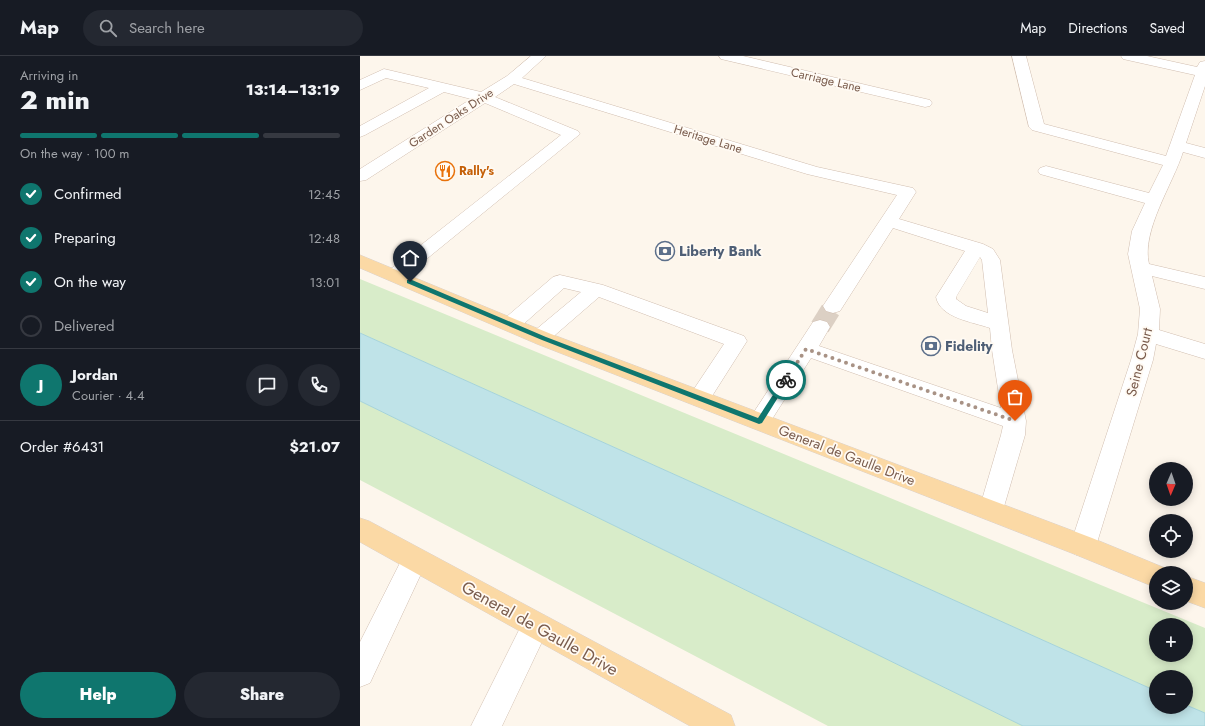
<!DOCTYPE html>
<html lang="en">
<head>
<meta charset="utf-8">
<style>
  body { margin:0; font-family:Jost,sans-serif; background:#242831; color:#f1f3f6; height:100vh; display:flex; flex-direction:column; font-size:15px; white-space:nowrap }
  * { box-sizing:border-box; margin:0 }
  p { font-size:13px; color:#9ea1a6 }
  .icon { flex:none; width:22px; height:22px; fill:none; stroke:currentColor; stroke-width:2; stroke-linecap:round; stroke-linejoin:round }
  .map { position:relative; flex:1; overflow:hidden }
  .side { display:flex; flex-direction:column; background:#171b24; width:360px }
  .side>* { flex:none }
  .needle { width:26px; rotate:182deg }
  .buttons { position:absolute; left:789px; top:406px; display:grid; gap:8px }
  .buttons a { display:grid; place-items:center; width:44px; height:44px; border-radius:50%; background:#171b24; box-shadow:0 2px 10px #0003; font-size:20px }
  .pin { position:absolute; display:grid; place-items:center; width:34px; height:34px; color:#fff; margin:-41px -17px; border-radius:50% 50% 50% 0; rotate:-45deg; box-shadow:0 0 4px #0007 }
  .pin .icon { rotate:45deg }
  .courier { position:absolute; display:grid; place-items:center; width:40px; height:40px; margin:-20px; border:3px solid #0f766e; border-radius:50%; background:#fff; color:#222; box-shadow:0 1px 5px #0007 }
  .head em { font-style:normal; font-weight:800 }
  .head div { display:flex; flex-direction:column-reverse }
  .head { display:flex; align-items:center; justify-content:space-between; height:68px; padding:0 20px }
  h1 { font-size:26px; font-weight:800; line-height:30px }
  .bar { display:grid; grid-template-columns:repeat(4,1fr); gap:6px 4px; align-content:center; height:48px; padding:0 20px }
  .bar i { height:5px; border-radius:3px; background:#363941 }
  .bar .active { background:#0f766e }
  .bar p { grid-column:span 4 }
  .line { display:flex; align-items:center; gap:10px; padding:0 20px; border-top:1px solid #363941 }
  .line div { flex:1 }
  .round { display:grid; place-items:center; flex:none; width:42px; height:42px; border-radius:21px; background:#242831 }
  ol { padding:0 20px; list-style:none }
  li { display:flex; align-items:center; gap:12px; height:44px }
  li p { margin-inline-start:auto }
  li .icon { padding:4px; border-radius:50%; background:#0f766e; color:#fff; stroke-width:4 }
  li:last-child { color:#9ea1a6 }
  li i { width:22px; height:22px; border:2px solid #363941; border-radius:50% }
  .cta { display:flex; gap:8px; margin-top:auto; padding:8px 20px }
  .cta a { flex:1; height:46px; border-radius:24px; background:#0f766e; color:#fff; font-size:16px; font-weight:800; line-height:46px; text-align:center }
  .cta a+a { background:#242831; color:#f1f3f6 }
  header { display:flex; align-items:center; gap:24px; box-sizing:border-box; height:56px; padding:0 20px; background:#171b24; border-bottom:1px solid #363941 }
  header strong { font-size:19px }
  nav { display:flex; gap:22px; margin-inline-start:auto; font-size:14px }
  .search { width:280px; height:36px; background:#242831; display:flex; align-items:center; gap:10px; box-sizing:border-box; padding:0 14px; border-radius:22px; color:#9ea1a6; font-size:15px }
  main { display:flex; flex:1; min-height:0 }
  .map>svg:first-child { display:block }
  .green { fill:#d8ecc9; fill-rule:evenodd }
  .water { fill:#bfe3e8; stroke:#a5d3da }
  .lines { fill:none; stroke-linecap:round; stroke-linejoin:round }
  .minor-tunnel { stroke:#dcd0c4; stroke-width:20; stroke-dasharray:20 10; stroke-linecap:butt }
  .minor-casing { stroke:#d1beb0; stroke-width:1 }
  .major-casing { stroke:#dad1cd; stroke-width:1 }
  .minor { fill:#fff; fill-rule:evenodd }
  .major { fill:#fbd9a5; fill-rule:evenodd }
  .route { fill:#0f766e }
  .done { stroke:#a89285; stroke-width:4; stroke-dasharray:0 7.2 }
  .labels { text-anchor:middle; stroke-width:3.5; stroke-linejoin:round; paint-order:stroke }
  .far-street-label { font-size:12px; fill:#7a5c4d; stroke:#fffaf3 }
  .far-food-label { font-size:12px; font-weight:bold; fill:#c56008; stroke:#fffaf3; text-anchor:start }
  .service-label { font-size:14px; font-weight:bold; fill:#4e5e75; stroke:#fffaf3; text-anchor:start }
  .street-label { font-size:14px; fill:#7a5c4d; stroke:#fffaf3 }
  .near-street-label { font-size:17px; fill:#7a5c4d; stroke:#fffaf3 }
</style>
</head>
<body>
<header>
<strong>Map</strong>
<div class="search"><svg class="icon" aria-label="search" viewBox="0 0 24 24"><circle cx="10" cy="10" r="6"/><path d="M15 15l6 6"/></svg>Search here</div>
<nav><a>Map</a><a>Directions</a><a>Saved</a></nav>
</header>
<main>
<section class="side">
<div class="head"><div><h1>2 min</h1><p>Arriving in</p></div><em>13:14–13:19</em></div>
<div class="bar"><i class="active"></i><i class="active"></i><i class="active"></i><i></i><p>On the way · 100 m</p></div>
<ol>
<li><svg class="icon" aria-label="check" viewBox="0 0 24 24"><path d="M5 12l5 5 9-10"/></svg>Confirmed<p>12:45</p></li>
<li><svg class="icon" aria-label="check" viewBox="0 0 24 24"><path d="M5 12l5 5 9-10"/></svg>Preparing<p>12:48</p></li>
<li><svg class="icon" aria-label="check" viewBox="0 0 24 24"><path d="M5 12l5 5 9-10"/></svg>On the way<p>13:01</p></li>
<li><i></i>Delivered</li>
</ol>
<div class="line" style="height:72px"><b class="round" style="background:#0f766e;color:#fff">J</b><div><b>Jordan</b><p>Courier · 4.4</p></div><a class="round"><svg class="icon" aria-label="chat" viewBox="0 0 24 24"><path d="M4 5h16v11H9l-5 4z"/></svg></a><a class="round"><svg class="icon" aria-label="phone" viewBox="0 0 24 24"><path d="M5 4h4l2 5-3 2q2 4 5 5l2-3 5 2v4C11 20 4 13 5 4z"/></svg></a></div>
<div class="line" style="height:52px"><div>Order #6431</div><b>$21.07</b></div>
<div class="cta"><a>Help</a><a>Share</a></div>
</section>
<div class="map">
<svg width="845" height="670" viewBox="0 0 845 670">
  <rect width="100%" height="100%" fill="#fdf6ec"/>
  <!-- green -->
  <path class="green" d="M 0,223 L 845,572 L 845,657 L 826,649 L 826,621 L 796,621 L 796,635 L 0,277 ZM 796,569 L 826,569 L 826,599 L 796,599 Z
    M 0,345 L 663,670 L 468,670 L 0,424 Z"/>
  <!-- water -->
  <path class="water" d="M 0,277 L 796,635 L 796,651 L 826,651 L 826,649 L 845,657 L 845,670 L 663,670 L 0,345 Z"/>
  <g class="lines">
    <!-- minor-tunnel -->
    <path class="minor-tunnel" d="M 460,271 L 473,250"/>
    <defs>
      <path id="minor" d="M 171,0 L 186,0 L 162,22 L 457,111 L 553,132 L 556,136 L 539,163 L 623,188 L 633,193 L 640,204 L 652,294 L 666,365 L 665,379 L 643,454 L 640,461 L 631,464 L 622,461 L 619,454 L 641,379 L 643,370 L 451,302 L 407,371 L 399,374 L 391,371 L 388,365 L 453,266 L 460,264 L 467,266 L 470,271 L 459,290 L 641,352 L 632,294 L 630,272 C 613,266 580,262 576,241 L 605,195 L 533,172 L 480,255 L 473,257 L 466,255 L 463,250 L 537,139 L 447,118 L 154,28 L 135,41 L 218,75 L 220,78 L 42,223 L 35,225 L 28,223 L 25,219 L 28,215 L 201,79 L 125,47 L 6,124 L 0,125 L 0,113 L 111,43 L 84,36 L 5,79 L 0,81 L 0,70 L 69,32 L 26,22 L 0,34 L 0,24 L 24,13 L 121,36 L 147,20 ZM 620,201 L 622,204 L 628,257 L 606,250 L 596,243 L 596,241 Z
        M 359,0 L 383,0 L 570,44 L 572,47 L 570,50 L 565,51 L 361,3 Z
        M 652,0 L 666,0 L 684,68 L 806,100 L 835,19 L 763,3 L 761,0 L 787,0 L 837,11 L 840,6 L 845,5 L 845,30 L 826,87 L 845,92 L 845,102 L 823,96 C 813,128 781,175 789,208 L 845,221 L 845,233 L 792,220 L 800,253 L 799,274 L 845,288 L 845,303 L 796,288 L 793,304 L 736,490 L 732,498 L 723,501 L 714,498 L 710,490 L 771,304 L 778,278 L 780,253 L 768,198 L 772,175 L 785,147 L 680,118 L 678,115 L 680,112 L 686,110 L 789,137 L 803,109 L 672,74 L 669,71 Z
        M 200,219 L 243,229 L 384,280 L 387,285 L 347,348 L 339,350 L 331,348 L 328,342 L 364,288 L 239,241 L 187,286 L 180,288 L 173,286 L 170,281 L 173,276 L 221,236 L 204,232 L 158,273 L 151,275 L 144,273 L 141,268 L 144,263 L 193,221 Z
        M 55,492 L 64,495 L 68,503 L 10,627 L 0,631 L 0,586 L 46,495 Z
        M 176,556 L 186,560 L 190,569 L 142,670 L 111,670 L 166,560 Z"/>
      <path id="major" d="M 0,199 L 191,278 L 732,482 L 805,512 L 808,517 L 796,517 L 796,532 L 787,528 L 714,498 L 177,288 L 0,212 Z
        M 0,462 L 9,465 L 371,659 L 375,670 L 330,670 L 0,486 Z
        M 826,520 L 845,527 L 845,552 L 826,545 Z"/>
    </defs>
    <!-- minor casing -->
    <use href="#minor" class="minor-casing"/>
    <!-- major casing -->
    <use href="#major" class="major-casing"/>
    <!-- minor -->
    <use href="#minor" class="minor"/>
    <!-- major -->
    <use href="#major" class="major"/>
  </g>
  <!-- route -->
  <path class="route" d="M 47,224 L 52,224 L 186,281 L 398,362 L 424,322 L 426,321 L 429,324 L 402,367 L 399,368 L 182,284 L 47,227 Z"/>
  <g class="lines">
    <!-- done -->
    <path class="done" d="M 426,324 L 446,293 L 655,365"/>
  </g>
  <!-- icons -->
  <defs>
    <symbol id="restaurant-ring" viewBox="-11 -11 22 22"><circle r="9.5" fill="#fffaf3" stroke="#e8710a" stroke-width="1.5"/><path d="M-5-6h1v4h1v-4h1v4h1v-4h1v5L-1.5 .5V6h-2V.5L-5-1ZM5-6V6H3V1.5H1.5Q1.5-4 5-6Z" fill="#e8710a"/></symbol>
    <symbol id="bank-ring" viewBox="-11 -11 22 22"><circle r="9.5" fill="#fffaf3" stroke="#5c6f8a" stroke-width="1.5"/><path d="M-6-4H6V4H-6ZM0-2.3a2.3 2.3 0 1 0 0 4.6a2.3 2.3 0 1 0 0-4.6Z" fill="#5c6f8a"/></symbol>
  </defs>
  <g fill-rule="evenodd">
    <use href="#restaurant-ring" x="74" y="104" width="22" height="22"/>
    <use href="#bank-ring" x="294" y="184" width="22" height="22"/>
    <use href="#bank-ring" x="560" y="279" width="22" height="22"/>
  </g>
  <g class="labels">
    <!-- far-street labels -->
    <g class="far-street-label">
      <text transform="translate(466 24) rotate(13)" y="4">Carriage Lane</text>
      <text transform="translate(91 62) rotate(-33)" y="4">Garden Oaks Drive</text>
      <text transform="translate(348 83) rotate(17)" y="4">Heritage Lane</text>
    </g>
    <!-- far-food labels -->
    <g class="far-food-label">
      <text x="99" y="119">Rally's</text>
    </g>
    <!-- service labels -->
    <g class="service-label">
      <text x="319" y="200">Liberty Bank</text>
      <text x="585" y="295">Fidelity</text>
    </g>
    <!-- street labels -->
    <g class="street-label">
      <text transform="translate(779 306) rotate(-76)" y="5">Seine Court</text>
      <text transform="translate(487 399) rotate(21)" y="5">General de Gaulle Drive</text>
    </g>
    <!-- near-street labels -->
    <g class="near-street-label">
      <text transform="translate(180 572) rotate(29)" y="6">General de Gaulle Drive</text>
    </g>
  </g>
</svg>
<div class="buttons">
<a><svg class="needle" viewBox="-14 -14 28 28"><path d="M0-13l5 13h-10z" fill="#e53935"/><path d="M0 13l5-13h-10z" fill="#9ea1a6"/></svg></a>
<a><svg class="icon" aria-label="locate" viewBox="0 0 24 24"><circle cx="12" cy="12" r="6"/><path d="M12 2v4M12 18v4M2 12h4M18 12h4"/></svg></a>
<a><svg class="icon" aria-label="layers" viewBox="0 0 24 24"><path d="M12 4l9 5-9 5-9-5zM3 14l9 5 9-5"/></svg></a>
<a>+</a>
<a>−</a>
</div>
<div class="pin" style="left:655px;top:365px;background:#ea580c"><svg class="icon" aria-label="bag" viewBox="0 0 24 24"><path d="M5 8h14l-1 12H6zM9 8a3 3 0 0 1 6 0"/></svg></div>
<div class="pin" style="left:50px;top:226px;background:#1f2937"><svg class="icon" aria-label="home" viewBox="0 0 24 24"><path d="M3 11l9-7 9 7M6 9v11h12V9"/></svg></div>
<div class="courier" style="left:426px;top:324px"><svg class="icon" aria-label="bike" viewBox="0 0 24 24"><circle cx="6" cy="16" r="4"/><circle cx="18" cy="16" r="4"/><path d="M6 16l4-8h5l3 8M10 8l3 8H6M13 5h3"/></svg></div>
</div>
</main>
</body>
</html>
